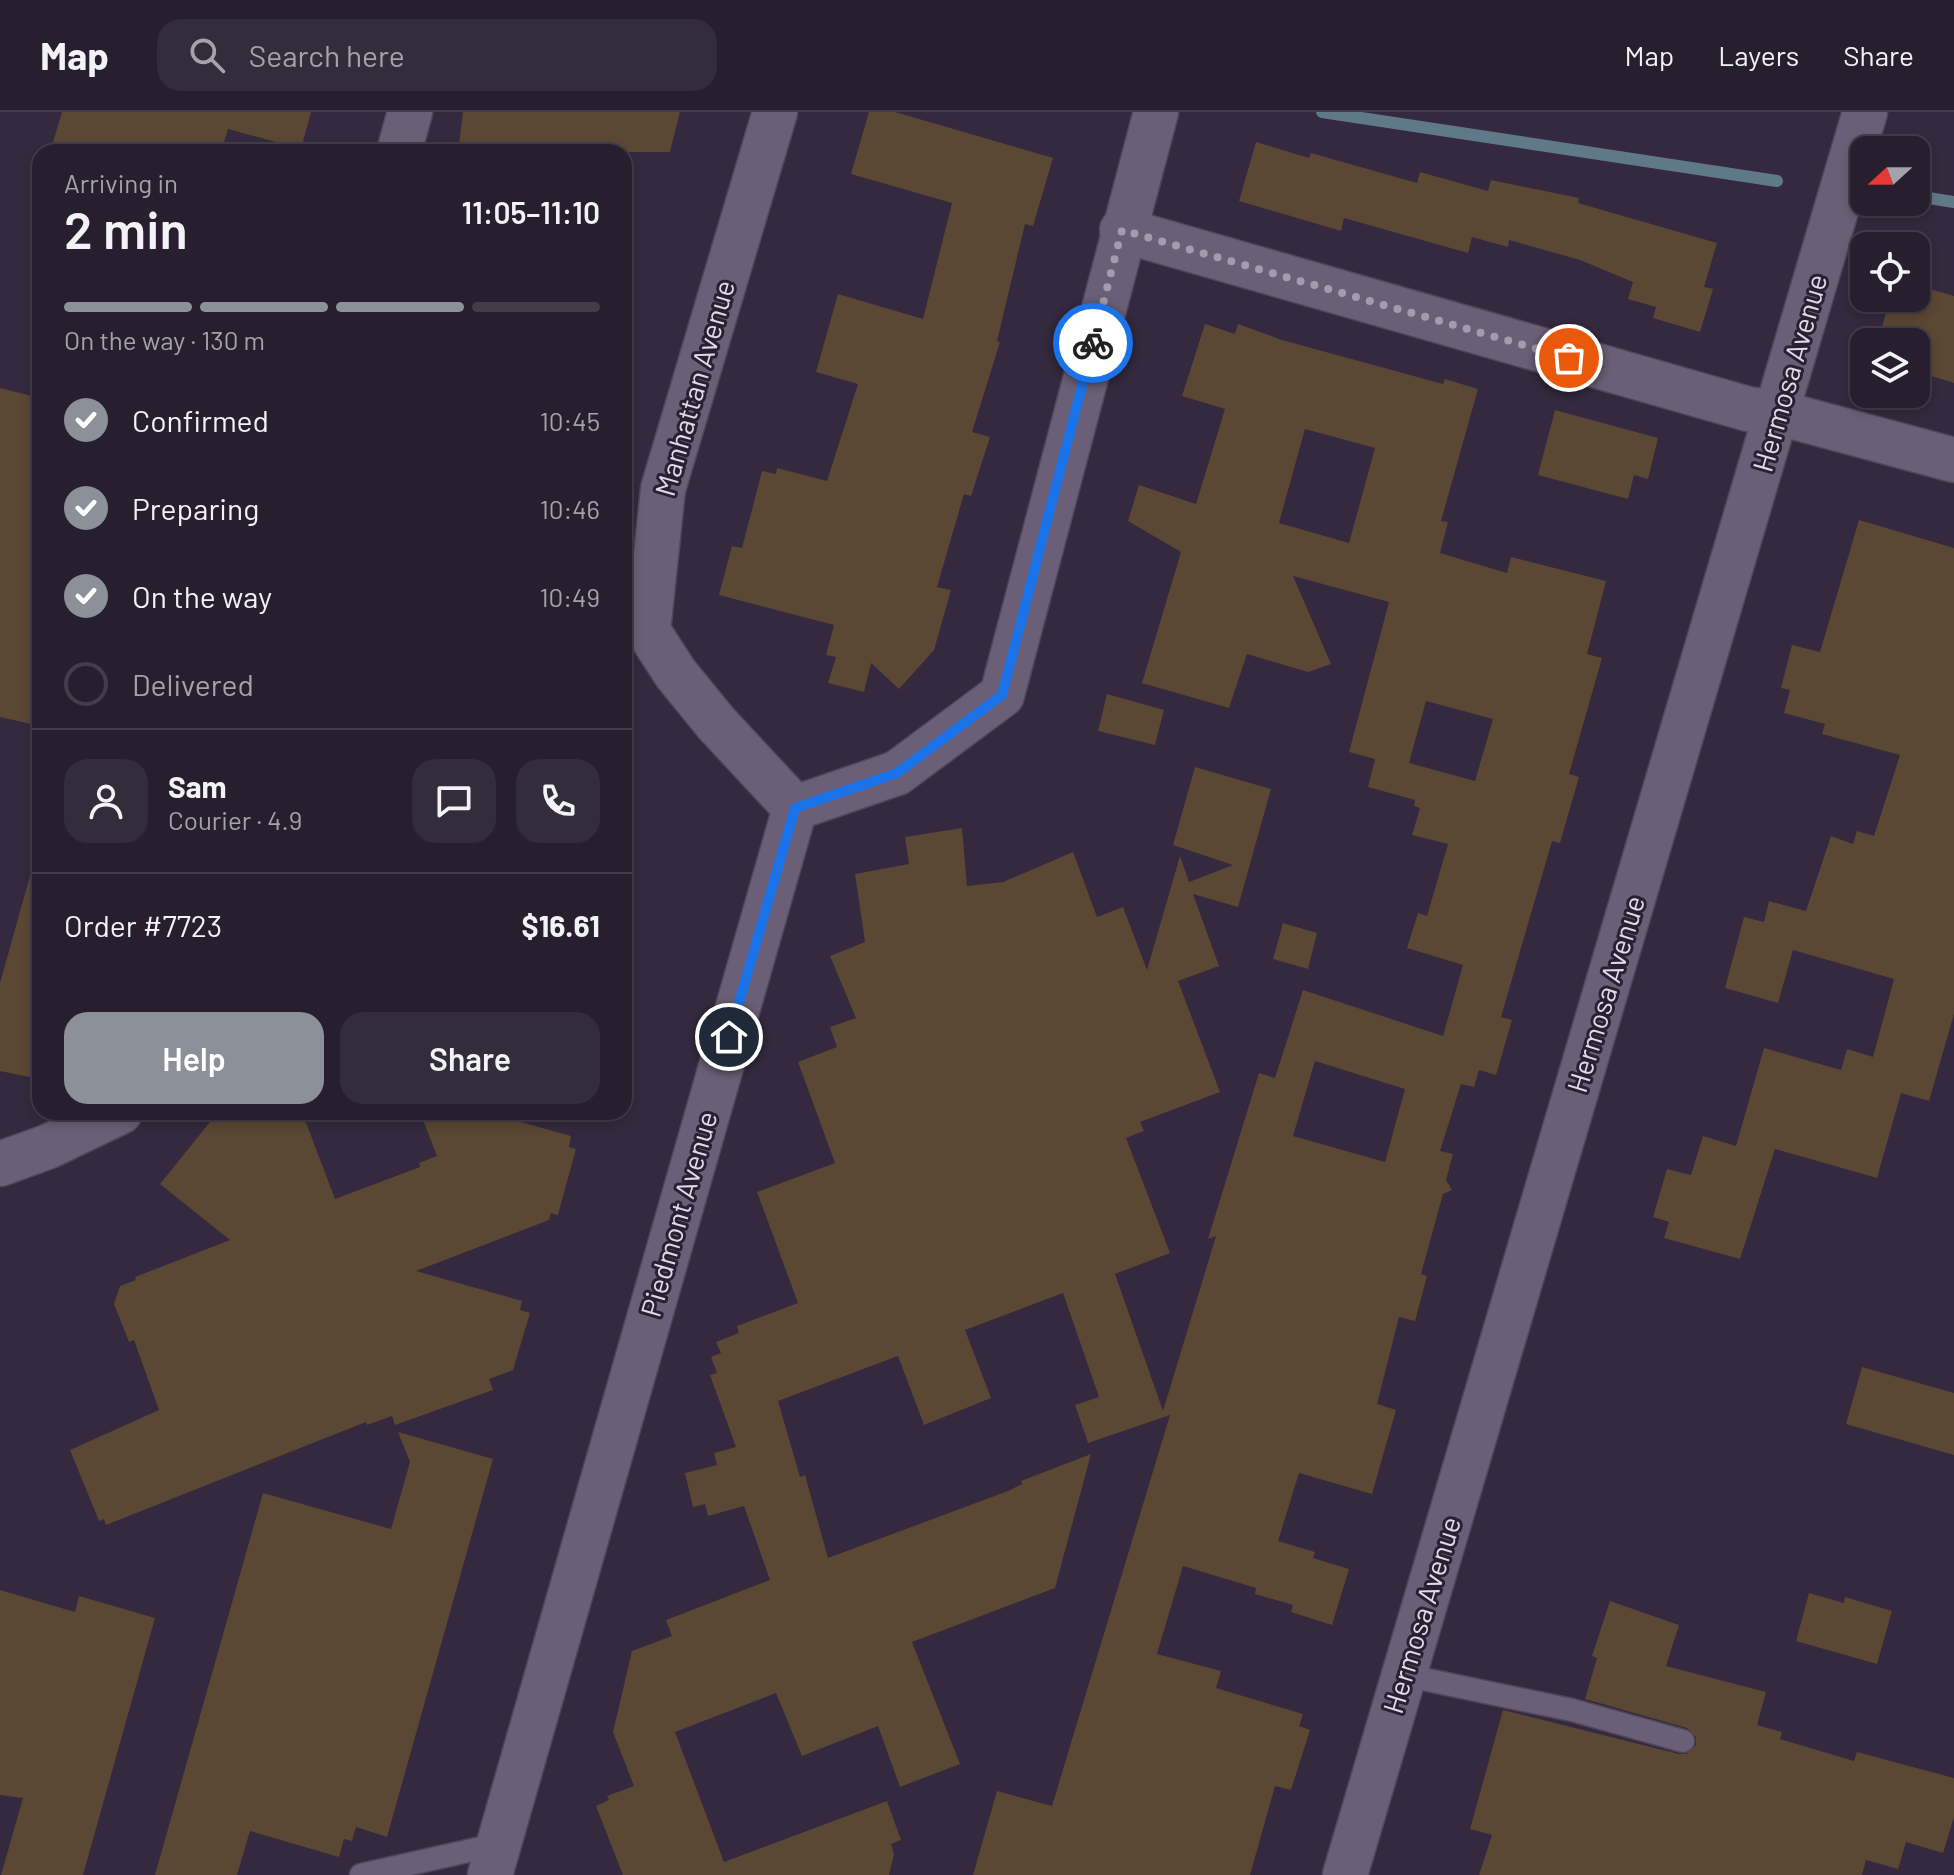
<!DOCTYPE html>
<html lang="en">
<head>
<meta charset="utf-8">
<style>
  body { margin:0; font-family:Barlow,sans-serif; background:#332c3a; color:#f1f3f6; height:100vh; display:flex; flex-direction:column; font-size:30px; white-space:nowrap }
  * { box-sizing:border-box; margin:0 }
  p { font-size:26px; color:#a4a2aa }
  .icon { flex:none; width:44px; height:44px; fill:none; stroke:currentColor; stroke-width:2; stroke-linecap:round; stroke-linejoin:round }
  .map { position:relative; flex:1; overflow:hidden }
  .panel { position:absolute; left:32px; top:32px; width:600px; height:976px; display:flex; flex-direction:column; background:#271f2e; border-radius:24px; box-shadow:0 4px 12px #0003,0 0 0 2px #433d4a }
  .panel>* { flex:none }
  .needle { width:52px; rotate:249deg }
  .controls { position:absolute; left:1850px; top:24px; display:grid; gap:16px }
  .controls a { display:grid; place-items:center; width:80px; height:80px; border-radius:16px; background:#271f2e; box-shadow:0 4px 12px #0003,0 0 0 2px #433d4a; font-size:40px }
  .pin { position:absolute; display:grid; place-items:center; width:68px; height:68px; color:#fff; margin:-34px; border:4px solid #fff; border-radius:50%; box-shadow:0 2px 8px #0007 }
  .courier { position:absolute; display:grid; place-items:center; width:80px; height:80px; margin:-40px; border:6px solid #1a73e8; border-radius:50%; background:#fff; color:#222; box-shadow:0 2px 10px #0007 }
  .summary em { font-style:normal; font-weight:600 }
  .summary div { display:flex; flex-direction:column-reverse }
  .summary { display:flex; align-items:center; justify-content:space-between; height:136px; padding:0 32px }
  h1 { font-size:52px; font-weight:600; line-height:60px }
  .bar { display:grid; grid-template-columns:repeat(4,1fr); gap:12px 8px; align-content:center; height:96px; padding:0 32px }
  .bar i { height:10px; border-radius:6px; background:#433d4a }
  .bar .selected { background:#8c9099 }
  .bar p { grid-column:span 4 }
  .line { display:flex; align-items:center; gap:20px; padding:0 32px; border-top:2px solid #433d4a }
  .line div { flex:1 }
  .round { display:grid; place-items:center; flex:none; width:84px; height:84px; border-radius:24px; background:#332c3a }
  ol { padding:0 32px; list-style:none }
  li { display:flex; align-items:center; gap:24px; height:88px }
  li p { margin-inline-start:auto }
  li .icon { padding:8px; border-radius:50%; background:#8c9099; color:#fff; stroke-width:4 }
  li:last-child { color:#a4a2aa }
  li i { width:44px; height:44px; border:4px solid #433d4a; border-radius:50% }
  .action { display:flex; gap:16px; margin-top:auto; padding:16px 32px }
  .action a { flex:1; height:92px; border-radius:24px; background:#8c9099; color:#fff; font-size:32px; font-weight:600; line-height:92px; text-align:center }
  .action a+a { background:#332c3a; color:#f1f3f6 }
  header { display:flex; align-items:center; gap:48px; box-sizing:border-box; height:112px; padding:0 40px; background:#271f2e; border-bottom:2px solid #433d4a }
  header strong { font-size:38px }
  nav { display:flex; gap:44px; margin-inline-start:auto; font-size:28px }
  .search { width:560px; height:72px; background:#332c3a; display:flex; align-items:center; gap:20px; box-sizing:border-box; padding:0 28px; border-radius:24px; color:#a4a2aa; font-size:30px }
  .map>svg:first-child { display:block }
  .lines { fill:none; stroke-linecap:round; stroke-linejoin:round }
  .stream { stroke:#607989; stroke-width:12 }
  .building { fill:#5a4734; fill-rule:evenodd }
  .service-casing { stroke:#4f4658; stroke-width:25 }
  .minor-casing { stroke:#4f4658; stroke-width:47 }
  .service { stroke:#6a5f76; stroke-width:22 }
  .minor { stroke:#6a5f76; stroke-width:44 }
  .done { stroke:#a49cac; stroke-width:8; stroke-dasharray:0 14.4 }
  .route { stroke:#1a73e8; stroke-width:10 }
  .labels { text-anchor:middle; stroke-width:6; stroke-linejoin:round; paint-order:stroke }
  .street-label { font-size:28px; fill:#e1dae8; stroke:#2a2034 }
</style>
</head>
<body>
<header>
<strong>Map</strong>
<div class="search"><svg class="icon" aria-label="search" viewBox="0 0 24 24"><circle cx="10" cy="10" r="6"/><path d="M15 15l6 6"/></svg>Search here</div>
<nav><a>Map</a><a>Layers</a><a>Share</a></nav>
</header>
<div class="map">
<svg width="1954" height="1763" viewBox="0 0 1954 1763">
  <rect width="100%" height="100%" fill="#34293e"/>
  <g class="lines">
    <!-- stream -->
    <path class="stream" d="M 1322,0 L 1777,69
      M 1916,84 L 1954,90"/>
  </g>
  <!-- building -->
  <path class="building" d="M 62,0 L 311,0 L 301,37 L 228,17 L 221,40 L 50,40 Z
    M 463,0 L 680,0 L 670,40 L 458,40 Z
    M 869,0 L 895,0 L 1053,46 L 1033,114 L 1025,112 L 997,229 L 1000,230 L 972,320 L 990,325 L 971,384 L 964,382 L 937,475 L 951,478 L 934,538 L 899,577 L 871,551 L 864,580 L 828,571 L 836,545 L 826,543 L 834,513 L 719,483 L 732,434 L 742,436 L 762,359 L 776,362 L 777,356 L 827,369 L 858,272 L 816,260 L 838,182 L 923,207 L 952,91 L 851,62 Z
    M 1256,30 L 1309,46 L 1311,41 L 1417,71 L 1420,60 L 1488,79 L 1491,68 L 1579,86 L 1578,91 L 1717,131 L 1704,175 L 1713,177 L 1700,220 L 1653,206 L 1656,195 L 1628,187 L 1633,170 L 1580,148 L 1509,128 L 1508,135 L 1472,125 L 1468,141 L 1344,106 L 1341,119 L 1239,89 Z
    M 1916,173 L 1954,184 L 1954,271 L 1928,263 L 1922,285 L 1911,282 L 1916,282 L 1916,230 L 1878,230 L 1890,186 L 1916,186 Z
    M 1205,212 L 1235,222 L 1238,212 L 1282,228 L 1443,272 L 1445,267 L 1478,277 L 1441,409 L 1448,410 L 1440,441 L 1507,461 L 1511,445 L 1606,469 L 1587,542 L 1602,546 L 1569,662 L 1579,665 L 1560,731 L 1552,729 L 1501,905 L 1512,908 L 1496,963 L 1479,958 L 1474,975 L 1461,972 L 1440,1039 L 1453,1042 L 1446,1068 L 1452,1078 L 1443,1082 L 1421,1162 L 1427,1164 L 1415,1209 L 1399,1205 L 1377,1292 L 1396,1298 L 1372,1382 L 1299,1361 L 1278,1429 L 1315,1440 L 1313,1446 L 1349,1457 L 1332,1513 L 1291,1500 L 1293,1493 L 1255,1482 L 1256,1476 L 1183,1454 L 1157,1542 L 1221,1559 L 1216,1576 L 1303,1602 L 1299,1614 L 1310,1618 L 1291,1678 L 1275,1674 L 1250,1763 L 973,1763 L 997,1679 L 1052,1694 L 1170,1303 L 1088,1331 L 1075,1293 L 1099,1285 L 1063,1181 L 965,1218 L 991,1286 L 924,1313 L 898,1244 L 778,1289 L 800,1365 L 805,1363 L 828,1446 L 1008,1379 L 1022,1372 L 1021,1369 L 1091,1342 L 1055,1476 L 912,1530 L 960,1652 L 900,1675 L 878,1614 L 802,1644 L 776,1581 L 675,1620 L 724,1750 L 887,1689 L 901,1728 L 891,1732 L 894,1742 L 889,1763 L 623,1763 L 596,1694 L 609,1688 L 607,1684 L 634,1674 L 613,1620 L 632,1539 L 672,1524 L 666,1508 L 770,1468 L 744,1394 L 708,1404 L 705,1392 L 693,1395 L 685,1361 L 717,1353 L 714,1341 L 736,1335 L 710,1263 L 717,1261 L 711,1245 L 721,1241 L 716,1230 L 739,1221 L 737,1214 L 798,1191 L 757,1080 L 835,1051 L 798,950 L 837,935 L 830,915 L 856,906 L 830,844 L 865,830 L 855,762 L 909,752 L 905,725 L 962,716 L 967,774 L 1003,770 L 1073,740 L 1097,805 L 1123,795 L 1147,858 L 1180,744 L 1189,770 L 1233,753 L 1173,733 L 1195,655 L 1271,677 L 1238,795 L 1193,782 L 1219,854 L 1178,869 L 1220,980 L 1140,1010 L 1144,1019 L 1126,1026 L 1170,1141 L 1115,1162 L 1163,1299 L 1216,1124 L 1208,1127 L 1259,961 L 1275,966 L 1303,878 L 1443,924 L 1463,853 L 1407,836 L 1418,801 L 1427,804 L 1448,732 L 1412,723 L 1420,696 L 1414,694 L 1415,688 L 1368,675 L 1375,647 L 1349,640 L 1389,490 L 1293,464 L 1331,552 L 1308,560 L 1247,542 L 1229,596 L 1142,571 L 1181,440 L 1128,409 L 1139,373 L 1196,392 L 1225,297 L 1182,284 ZM 1305,317 L 1375,336 L 1349,431 L 1279,411 ZM 1426,589 L 1493,607 L 1475,669 L 1409,651 ZM 1315,949 L 1405,977 L 1385,1050 L 1293,1024 Z
    M 0,276 L 40,286 L 40,614 L 0,605 Z
    M 1555,298 L 1658,326 L 1648,367 L 1634,363 L 1628,387 L 1538,363 Z
    M 1859,408 L 1954,436 L 1954,902 L 1929,989 L 1901,981 L 1877,1066 L 1775,1037 L 1740,1147 L 1664,1126 L 1669,1110 L 1653,1105 L 1667,1057 L 1691,1063 L 1703,1024 L 1736,1034 L 1764,936 L 1841,958 L 1847,937 L 1873,945 L 1894,867 L 1793,838 L 1778,891 L 1725,876 L 1744,805 L 1764,810 L 1769,789 L 1806,799 L 1831,724 L 1853,732 L 1857,719 L 1874,724 L 1900,643 L 1822,622 L 1825,612 L 1784,601 L 1790,578 L 1781,576 L 1792,533 L 1820,540 Z
    M 1107,582 L 1164,598 L 1155,633 L 1098,619 Z
    M 30,764 L 40,766 L 40,967 L 0,959 L 0,871 Z
    M 1283,811 L 1317,821 L 1308,857 L 1273,847 Z
    M 218,1000 L 302,1000 L 335,1087 L 420,1055 L 419,1051 L 437,1044 L 420,1000 L 484,1000 L 571,1024 L 569,1035 L 576,1037 L 558,1103 L 551,1101 L 549,1108 L 416,1159 L 522,1189 L 520,1198 L 530,1201 L 513,1258 L 489,1267 L 493,1278 L 395,1313 L 392,1304 L 367,1313 L 366,1310 L 106,1413 L 104,1407 L 99,1409 L 70,1338 L 159,1298 L 134,1228 L 129,1230 L 114,1192 L 120,1174 L 136,1168 L 135,1165 L 230,1128 L 160,1072 Z
    M 1862,1255 L 1954,1281 L 1954,1343 L 1846,1312 Z
    M 398,1320 L 493,1347 L 387,1725 L 356,1715 L 352,1729 L 344,1727 L 339,1745 L 250,1719 L 237,1763 L 155,1763 L 263,1381 L 391,1417 L 410,1350 Z
    M 0,1478 L 75,1500 L 79,1484 L 155,1506 L 83,1763 L 1,1763 L 23,1686 L 0,1683 Z
    M 1809,1481 L 1844,1491 L 1845,1485 L 1892,1499 L 1877,1552 L 1796,1529 Z
    M 1610,1489 L 1679,1513 L 1666,1554 L 1766,1580 L 1757,1613 L 1782,1620 L 1780,1627 L 1854,1649 L 1857,1640 L 1954,1666 L 1954,1705 L 1943,1741 L 1906,1730 L 1898,1757 L 1866,1748 L 1862,1763 L 1479,1763 L 1492,1723 L 1470,1717 L 1503,1598 L 1679,1642 L 1687,1642 L 1696,1633 L 1696,1625 L 1687,1616 L 1585,1587 L 1597,1546 L 1592,1544 Z"/>
  <g class="lines">
    <defs>
      <path id="service" d="M 1404,1563 L 1572,1598 L 1683,1629
        M 361,1763 L 499,1732"/>
      <path id="minor" d="M 775,0 L 663,377 L 648,519 L 676,562 L 716,611 L 795,696
        M 399,40 L 410,0
        M 1122,118 L 1748,297 L 1779,301 L 1954,348
        M 0,1052 L 47,1035 L 120,1000
        M 490,1763 L 795,696 L 897,661 L 1002,583 L 1156,0
        M 1345,1763 L 1865,0"/>
    </defs>
    <!-- service casing -->
    <use href="#service" class="service-casing"/>
    <!-- minor casing -->
    <use href="#minor" class="minor-casing"/>
    <!-- service -->
    <use href="#service" class="service"/>
    <!-- minor -->
    <use href="#minor" class="minor"/>
  </g>
  <g class="lines">
    <!-- done -->
    <path class="done" d="M 1093,231 L 1122,118 L 1569,246"/>
    <!-- route -->
    <path class="route" d="M 729,925 L 795,696 L 897,661 L 1002,583 L 1093,231"/>
  </g>
  <g class="labels">
    <!-- street labels -->
    <g class="street-label">
      <text transform="translate(1790 261) rotate(-74)" y="10">Hermosa Avenue</text>
      <text transform="translate(695 276) rotate(-74)" y="10">Manhattan Avenue</text>
      <text transform="translate(1606 882) rotate(-73)" y="10">Hermosa Avenue</text>
      <text transform="translate(679 1102) rotate(-74)" y="10">Piedmont Avenue</text>
      <text transform="translate(1422 1503) rotate(-73)" y="10">Hermosa Avenue</text>
    </g>
  </g>
</svg>
<div class="controls">
<a><svg class="needle" viewBox="-14 -14 28 28"><path d="M0-13l5 13h-10z" fill="#e53935"/><path d="M0 13l5-13h-10z" fill="#a4a2aa"/></svg></a>
<a><svg class="icon" aria-label="locate" viewBox="0 0 24 24"><circle cx="12" cy="12" r="6"/><path d="M12 2v4M12 18v4M2 12h4M18 12h4"/></svg></a>
<a><svg class="icon" aria-label="layers" viewBox="0 0 24 24"><path d="M12 4l9 5-9 5-9-5zM3 14l9 5 9-5"/></svg></a>
</div>
<div class="pin" style="left:1569px;top:246px;background:#ea580c"><svg class="icon" aria-label="bag" viewBox="0 0 24 24"><path d="M5 8h14l-1 12H6zM9 8a3 3 0 0 1 6 0"/></svg></div>
<div class="pin" style="left:729px;top:925px;background:#1f2937"><svg class="icon" aria-label="home" viewBox="0 0 24 24"><path d="M3 11l9-7 9 7M6 9v11h12V9"/></svg></div>
<div class="courier" style="left:1093px;top:231px"><svg class="icon" aria-label="bike" viewBox="0 0 24 24"><circle cx="6" cy="16" r="4"/><circle cx="18" cy="16" r="4"/><path d="M6 16l4-8h5l3 8M10 8l3 8H6M13 5h3"/></svg></div>
<section class="panel">
<div class="summary"><div><h1>2 min</h1><p>Arriving in</p></div><em>11:05–11:10</em></div>
<div class="bar"><i class="selected"></i><i class="selected"></i><i class="selected"></i><i></i><p>On the way · 130 m</p></div>
<ol>
<li><svg class="icon" aria-label="check" viewBox="0 0 24 24"><path d="M5 12l5 5 9-10"/></svg>Confirmed<p>10:45</p></li>
<li><svg class="icon" aria-label="check" viewBox="0 0 24 24"><path d="M5 12l5 5 9-10"/></svg>Preparing<p>10:46</p></li>
<li><svg class="icon" aria-label="check" viewBox="0 0 24 24"><path d="M5 12l5 5 9-10"/></svg>On the way<p>10:49</p></li>
<li><i></i>Delivered</li>
</ol>
<div class="line" style="height:144px"><a class="round"><svg class="icon" aria-label="person" viewBox="0 0 24 24"><circle cx="12" cy="8" r="4"/><path d="M4 21q1-7 8-7t8 7"/></svg></a><div><b>Sam</b><p>Courier · 4.9</p></div><a class="round"><svg class="icon" aria-label="chat" viewBox="0 0 24 24"><path d="M4 5h16v11H9l-5 4z"/></svg></a><a class="round"><svg class="icon" aria-label="phone" viewBox="0 0 24 24"><path d="M5 4h4l2 5-3 2q2 4 5 5l2-3 5 2v4C11 20 4 13 5 4z"/></svg></a></div>
<div class="line" style="height:104px"><div>Order #7723</div><b>$16.61</b></div>
<div class="action"><a>Help</a><a>Share</a></div>
</section>
</div>
</body>
</html>
